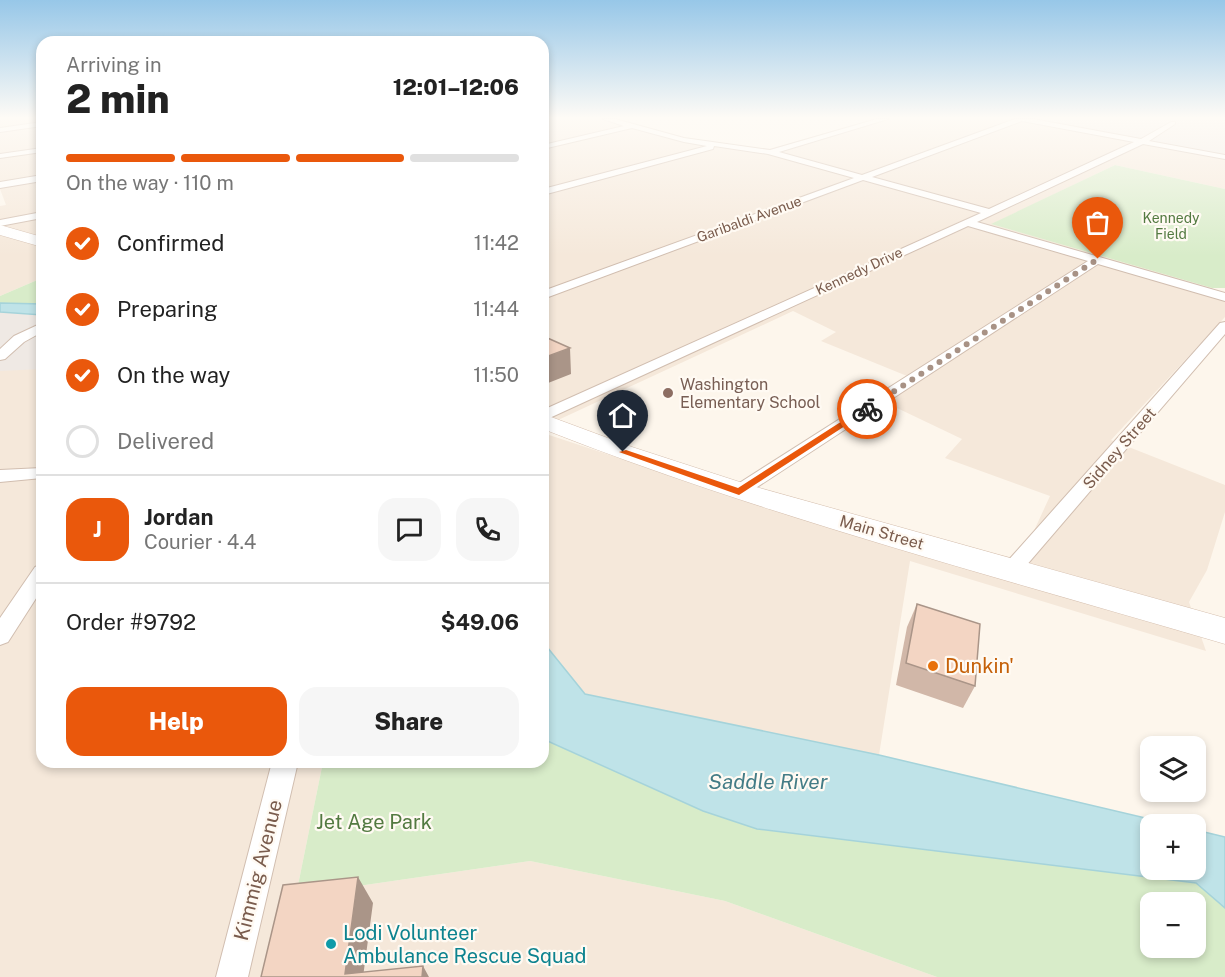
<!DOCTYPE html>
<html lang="en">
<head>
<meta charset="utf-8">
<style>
  body { margin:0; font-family:"Public Sans",sans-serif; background:#f6f6f6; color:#222; height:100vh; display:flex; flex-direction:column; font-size:22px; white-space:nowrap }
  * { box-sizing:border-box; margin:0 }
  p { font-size:20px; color:#767676 }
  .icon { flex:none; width:33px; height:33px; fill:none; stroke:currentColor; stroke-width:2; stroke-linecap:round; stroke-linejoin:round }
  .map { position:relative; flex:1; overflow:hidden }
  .details { position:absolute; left:36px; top:36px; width:513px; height:732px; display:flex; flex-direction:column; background:#fff; border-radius:18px; box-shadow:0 3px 9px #0003 }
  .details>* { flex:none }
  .tools { position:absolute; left:1140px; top:736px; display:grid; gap:12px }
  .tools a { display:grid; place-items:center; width:66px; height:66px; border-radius:12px; background:#fff; box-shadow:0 3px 9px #0003; font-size:30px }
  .pin { position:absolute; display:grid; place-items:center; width:51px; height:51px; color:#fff; margin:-62px -26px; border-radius:50% 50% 50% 0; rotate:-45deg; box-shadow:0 0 6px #0007 }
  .pin .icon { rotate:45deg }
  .courier { position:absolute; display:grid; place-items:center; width:60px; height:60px; margin:-30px; border:4px solid #ea580c; border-radius:50%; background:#fff; color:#222; box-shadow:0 2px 8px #0007 }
  .headline em { font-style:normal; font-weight:800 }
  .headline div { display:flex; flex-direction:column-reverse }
  .headline { display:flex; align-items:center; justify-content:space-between; height:102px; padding:0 30px }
  h1 { font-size:39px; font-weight:800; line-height:45px }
  .bar { display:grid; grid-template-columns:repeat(4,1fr); gap:9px 6px; align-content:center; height:72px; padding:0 30px }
  .bar i { height:8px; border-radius:4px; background:#e0e0e0 }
  .bar .on { background:#ea580c }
  .bar p { grid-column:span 4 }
  .line { display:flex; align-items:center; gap:15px; padding:0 30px; border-top:2px solid #e0e0e0 }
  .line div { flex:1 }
  .round { display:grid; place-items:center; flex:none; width:63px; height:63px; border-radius:18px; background:#f6f6f6 }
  ol { padding:0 30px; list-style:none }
  li { display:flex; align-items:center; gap:18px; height:66px }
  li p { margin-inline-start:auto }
  li .icon { padding:6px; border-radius:50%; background:#ea580c; color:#fff; stroke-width:4 }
  li:last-child { color:#767676 }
  li i { width:33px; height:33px; border:3px solid #e0e0e0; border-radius:50% }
  .action { display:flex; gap:12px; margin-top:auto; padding:12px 30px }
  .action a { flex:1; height:69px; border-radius:18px; background:#ea580c; color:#fff; font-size:24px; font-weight:800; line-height:69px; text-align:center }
  .action a+a { background:#f6f6f6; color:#222 }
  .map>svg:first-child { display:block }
  .residential { fill:#f5e8da }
  .industrial { fill:#efe9e4 }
  .green { fill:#d8ecc9; fill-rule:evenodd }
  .water { fill:#bfe3e8; stroke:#a5d3da; stroke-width:1.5 }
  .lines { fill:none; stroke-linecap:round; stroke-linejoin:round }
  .street-casing { stroke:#d1beb0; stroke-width:2 }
  .secondary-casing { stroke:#d6c0b0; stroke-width:1 }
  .street { fill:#fff; fill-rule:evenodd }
  .secondary { fill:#fff; fill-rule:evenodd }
  .wall { fill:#d1b7a8 }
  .shaded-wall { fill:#aa9588 }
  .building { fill:#f3d5c3; stroke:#aa9588; stroke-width:1.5 }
  .route { fill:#ea580c }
  .done { stroke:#a89285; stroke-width:6; stroke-dasharray:0 10.8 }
  .education-dot { fill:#8d6e63; stroke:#fffaf3; stroke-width:2 }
  .food-dot { fill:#e8710a; stroke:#fffaf3; stroke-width:2 }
  .culture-dot { fill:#0f9aa8; stroke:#fffaf3; stroke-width:2 }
  .labels { text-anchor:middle; stroke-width:4.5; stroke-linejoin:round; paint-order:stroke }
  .far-park-label { font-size:14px; fill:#537a41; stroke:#fffaf3 }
  .far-street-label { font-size:14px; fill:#7a5c4d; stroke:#fffaf3 }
  .education-label { font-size:16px; fill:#785e54; stroke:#fffaf3; text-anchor:start }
  .street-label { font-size:16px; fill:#7a5c4d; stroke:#fffaf3 }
  .near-food-label { font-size:20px; fill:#c56008; stroke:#fffaf3; text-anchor:start }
  .near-park-label { font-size:20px; fill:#537a41; stroke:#fffaf3 }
  .near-street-label { font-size:20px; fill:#7a5c4d; stroke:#fffaf3 }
  .near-culture-label { font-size:20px; fill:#0d838f; stroke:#fffaf3; text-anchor:start }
  .near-water-label { font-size:21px; font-style:italic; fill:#437c86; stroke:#fffaf3 }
</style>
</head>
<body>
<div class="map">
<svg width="1225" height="977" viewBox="0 0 1225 977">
  <rect width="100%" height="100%" fill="#fdf6ec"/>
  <!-- residential -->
  <path class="residential" d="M 0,119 L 42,119 L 42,278 L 0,296 L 0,206 L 6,205 L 0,189 Z
    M 543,119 L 621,119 L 676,136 L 766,150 L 874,119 L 1019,119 L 1225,156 L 1225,189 L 1115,165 L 992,224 L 1212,288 L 1225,300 L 1225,317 L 1111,440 L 1225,485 L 1225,512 L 1207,570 L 1189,602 L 1206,651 L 910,561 L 879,755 L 585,694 L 543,642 L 543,433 L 646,467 L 891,533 L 1021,559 L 1050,496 L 945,458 L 962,439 L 876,398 L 907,376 L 821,341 L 836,332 L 793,311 L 543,427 Z
    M 42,368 L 42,762 L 323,762 L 296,895 L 530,861 L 725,901 L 937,977 L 0,977 L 0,369 Z"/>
  <!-- industrial -->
  <path class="industrial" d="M 1019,119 L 1225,119 L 1225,156 Z
    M 0,312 L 42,315 L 42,369 L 0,371 Z"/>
  <!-- green -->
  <path class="green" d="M 1115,165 L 1225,189 L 1225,288 L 1212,288 L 991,224 Z
    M 42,278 L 42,304 L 0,303 L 0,296 Z
    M 543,739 L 703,811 L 757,829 L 1196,883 L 1225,908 L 1225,977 L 937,977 L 725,901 L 530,861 L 296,895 L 323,762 L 543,762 ZM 1150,903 L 1196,903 L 1196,948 L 1150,948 Z"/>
  <!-- water -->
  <path class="water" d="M 0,303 L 42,304 L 42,315 L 0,312 Z
    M 543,642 L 585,694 L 879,755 L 1175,825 L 1150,825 L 1150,870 L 1196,870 L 1196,830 L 1225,837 L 1225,908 L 1196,883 L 757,829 L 703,811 L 543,739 Z"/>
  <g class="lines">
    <defs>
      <path id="street" d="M 603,119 L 615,119 L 684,138 L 770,150 L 877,119 L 888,119 L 779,152 L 862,175 L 1015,119 L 1033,119 L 1141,139 L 1171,122 L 1175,122 L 1175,124 L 1149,141 L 1225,155 L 1225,159 L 1143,144 L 977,222 L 1225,293 L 1225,301 L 1098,264 L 745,495 L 733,495 L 730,491 L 733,487 L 1088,261 L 968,226 L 543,421 L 543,410 L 981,213 L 863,180 L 543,299 L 543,291 L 854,178 L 768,154 L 714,146 L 713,149 L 543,195 L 543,189 L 707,146 L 684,142 L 632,128 L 543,149 L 543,145 L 624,126 ZM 1022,121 L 1134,142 L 989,209 L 872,177 Z
        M 42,122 L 42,126 L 0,132 L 0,128 Z
        M 42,148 L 42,152 L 0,158 L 0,154 Z
        M 42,175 L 42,181 L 0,188 L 0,182 Z
        M 42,212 L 42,218 L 0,226 L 0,220 Z
        M 1225,322 L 1225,334 L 1019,574 L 1012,576 L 1005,574 L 1002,569 L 1005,564 L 1220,323 Z
        M 42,323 L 42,332 L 24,342 L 5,359 L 0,360 L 0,349 L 14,336 Z
        M 42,468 L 42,478 L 0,482 L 0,470 Z
        M 42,564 L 42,589 L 8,642 L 0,645 L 0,618 L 35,567 Z
        M 272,762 L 298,762 L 248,977 L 216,977 Z"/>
      <path id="secondary" d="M 0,225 L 42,237 L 42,247 L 0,235 Z
        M 543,414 L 632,447 L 749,485 L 1225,618 L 1225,644 C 998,577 764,516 543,429 Z"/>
    </defs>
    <!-- street casing -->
    <use href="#street" class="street-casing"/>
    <!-- secondary casing -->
    <use href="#secondary" class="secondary-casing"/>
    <!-- street -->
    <use href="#street" class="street"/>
    <!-- secondary -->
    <use href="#secondary" class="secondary"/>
  </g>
  <!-- wall -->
  <path class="wall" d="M 917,604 L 975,686 L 963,708 L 896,685 L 907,627 Z"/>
  <!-- shaded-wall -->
  <path class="shaded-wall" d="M 570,348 L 571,374 L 543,385 L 543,358 Z
    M 358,877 L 373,903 L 363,977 L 345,974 Z
    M 423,966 L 429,977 L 422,977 Z"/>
  <!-- building -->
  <path class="building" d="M 543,336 L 570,348 L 543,358 Z
    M 917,604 L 980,624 L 975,686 L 906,663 Z
    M 358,877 L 345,974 L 423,966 L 422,977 L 261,977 L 283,885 Z"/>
  <!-- sky -->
  <linearGradient id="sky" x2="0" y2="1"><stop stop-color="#97c7e8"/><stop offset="0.46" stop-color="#fefbf6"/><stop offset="1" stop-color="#fefbf6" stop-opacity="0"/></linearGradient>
  <rect width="1225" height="256" fill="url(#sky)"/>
  <!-- route -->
  <path class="route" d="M 864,407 L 871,409 L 739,495 L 619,452 L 626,450 L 738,488 Z"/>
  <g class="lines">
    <!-- done -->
    <path class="done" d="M 867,409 L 1098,259"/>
  </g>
  <!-- markers -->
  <circle class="education-dot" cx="668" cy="393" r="6"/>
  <circle class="food-dot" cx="933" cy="666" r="6"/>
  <circle class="culture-dot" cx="331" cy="944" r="6"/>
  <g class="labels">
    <!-- far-park labels -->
    <g class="far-park-label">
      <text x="1171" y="223">Kennedy<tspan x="1171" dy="16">Field</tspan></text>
    </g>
    <!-- far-street labels -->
    <g class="far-street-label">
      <text transform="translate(749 219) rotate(-20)" y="5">Garibaldi Avenue</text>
      <text transform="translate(859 271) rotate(-25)" y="5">Kennedy Drive</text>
    </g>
    <!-- education labels -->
    <g class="education-label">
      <text x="680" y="390">Washington<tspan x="680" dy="18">Elementary School</tspan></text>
    </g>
    <!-- street labels -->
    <g class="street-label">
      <text transform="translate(1119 448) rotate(-49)" y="6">Sidney Street</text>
      <text transform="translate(882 532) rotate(16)" y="6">Main Street</text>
    </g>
    <!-- near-food labels -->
    <g class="near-food-label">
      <text x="945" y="673">Dunkin'</text>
    </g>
    <!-- near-park labels -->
    <g class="near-park-label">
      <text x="374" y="829">Jet Age Park</text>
    </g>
    <!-- near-street labels -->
    <g class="near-street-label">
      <text transform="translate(258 870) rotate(-76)" y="7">Kimmig Avenue</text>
    </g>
    <!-- near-culture labels -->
    <g class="near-culture-label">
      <text x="343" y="940">Lodi Volunteer<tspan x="343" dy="23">Ambulance Rescue Squad</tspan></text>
    </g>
    <!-- near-water labels -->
    <g class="near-water-label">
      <text x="768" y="789">Saddle River</text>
    </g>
  </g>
</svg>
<div class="tools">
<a><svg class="icon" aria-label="layers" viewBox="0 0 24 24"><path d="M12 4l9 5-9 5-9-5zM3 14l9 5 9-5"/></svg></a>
<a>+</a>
<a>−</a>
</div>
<div class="pin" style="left:1098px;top:259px;background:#ea580c"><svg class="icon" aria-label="bag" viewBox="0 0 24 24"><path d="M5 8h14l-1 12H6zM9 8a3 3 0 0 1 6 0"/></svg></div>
<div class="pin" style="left:623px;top:452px;background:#1f2937"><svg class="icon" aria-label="home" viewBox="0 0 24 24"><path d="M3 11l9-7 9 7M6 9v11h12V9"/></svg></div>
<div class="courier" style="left:867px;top:409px"><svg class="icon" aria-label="bike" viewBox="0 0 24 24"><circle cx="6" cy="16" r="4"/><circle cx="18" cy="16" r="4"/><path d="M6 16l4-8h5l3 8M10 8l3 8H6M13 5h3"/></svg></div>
<section class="details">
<div class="headline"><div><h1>2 min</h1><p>Arriving in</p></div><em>12:01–12:06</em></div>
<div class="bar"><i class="on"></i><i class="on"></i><i class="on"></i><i></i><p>On the way · 110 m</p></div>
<ol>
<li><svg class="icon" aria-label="check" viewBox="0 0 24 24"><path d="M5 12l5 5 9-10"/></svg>Confirmed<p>11:42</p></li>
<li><svg class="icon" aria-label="check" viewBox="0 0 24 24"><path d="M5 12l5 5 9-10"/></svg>Preparing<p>11:44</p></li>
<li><svg class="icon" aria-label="check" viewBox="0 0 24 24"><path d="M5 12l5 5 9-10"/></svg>On the way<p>11:50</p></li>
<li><i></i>Delivered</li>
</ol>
<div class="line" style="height:108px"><b class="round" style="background:#ea580c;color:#fff">J</b><div><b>Jordan</b><p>Courier · 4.4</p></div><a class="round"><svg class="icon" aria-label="chat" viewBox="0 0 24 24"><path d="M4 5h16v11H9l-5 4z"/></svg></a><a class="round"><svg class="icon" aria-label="phone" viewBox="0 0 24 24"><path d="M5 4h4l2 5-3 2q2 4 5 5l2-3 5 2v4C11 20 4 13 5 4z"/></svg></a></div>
<div class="line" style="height:78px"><div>Order #9792</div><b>$49.06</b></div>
<div class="action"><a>Help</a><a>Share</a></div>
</section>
</div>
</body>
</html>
